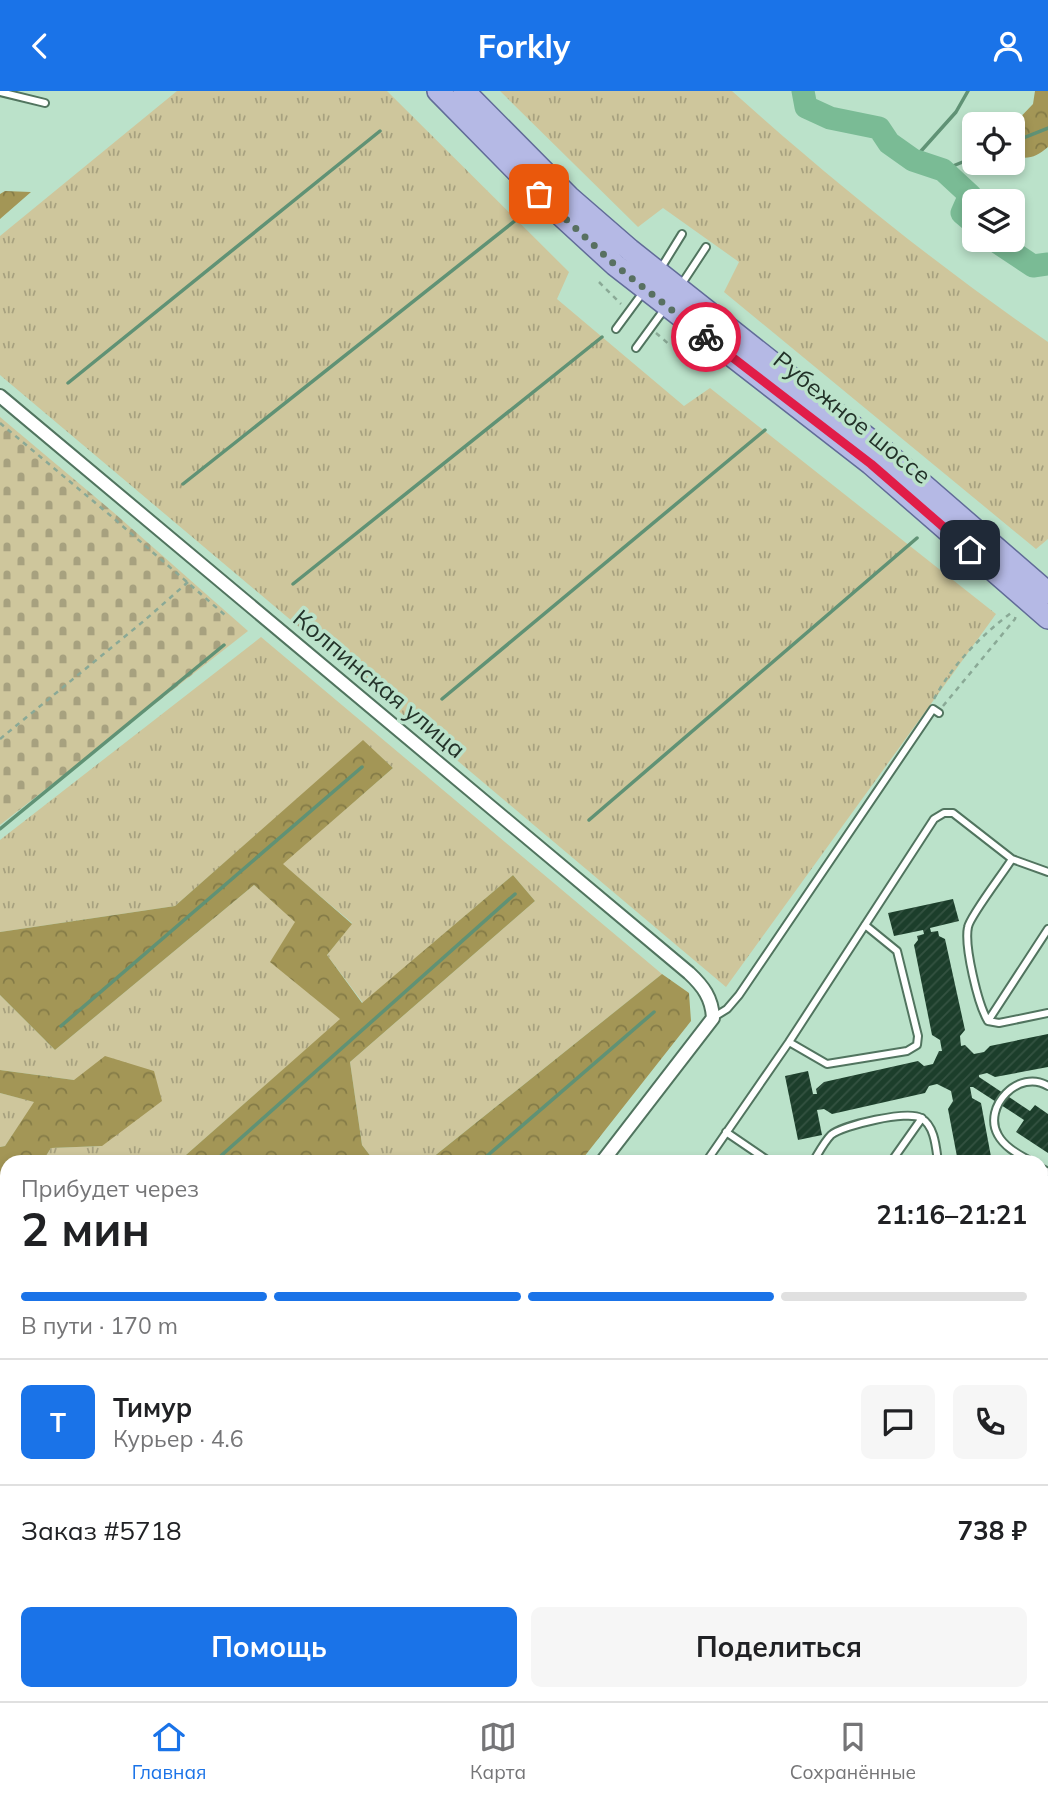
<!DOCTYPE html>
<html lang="ru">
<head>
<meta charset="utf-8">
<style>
  body { margin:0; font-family:Mulish,sans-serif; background:#f6f6f6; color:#202124; height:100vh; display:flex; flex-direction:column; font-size:26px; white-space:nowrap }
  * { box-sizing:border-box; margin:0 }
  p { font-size:23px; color:#757577 }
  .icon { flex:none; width:38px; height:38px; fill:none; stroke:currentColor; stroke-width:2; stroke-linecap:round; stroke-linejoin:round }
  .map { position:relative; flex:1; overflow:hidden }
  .details { position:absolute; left:0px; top:1064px; width:1048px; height:546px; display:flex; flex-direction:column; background:#fff; border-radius:21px 21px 0 0; box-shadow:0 4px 10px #0003 }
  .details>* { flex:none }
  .fabs { position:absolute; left:962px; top:21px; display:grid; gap:14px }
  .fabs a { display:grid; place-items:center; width:63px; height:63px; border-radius:10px; background:#fff; box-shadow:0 4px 10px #0003; font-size:35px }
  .pin { position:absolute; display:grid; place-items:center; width:60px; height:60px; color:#fff; margin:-30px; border-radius:14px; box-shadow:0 4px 10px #0006 }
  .courier { position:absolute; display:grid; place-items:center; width:70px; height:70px; margin:-35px; border:5px solid #e11d48; border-radius:50%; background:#fff; color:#222; box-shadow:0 2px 9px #0007 }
  .head em { font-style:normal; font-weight:700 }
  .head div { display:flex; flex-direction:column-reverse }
  .head { display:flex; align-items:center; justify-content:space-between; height:119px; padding:0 21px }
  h1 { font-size:46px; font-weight:700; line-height:52px }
  .bar { display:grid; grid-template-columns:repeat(4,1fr); gap:10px 7px; align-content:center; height:84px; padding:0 21px }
  .bar i { height:9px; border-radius:5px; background:#e0e0e0 }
  .bar .on { background:#1a73e8 }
  .bar p { grid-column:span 4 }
  .line { display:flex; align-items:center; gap:18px; padding:0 21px; border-top:2px solid #e0e0e0 }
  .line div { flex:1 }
  .round { display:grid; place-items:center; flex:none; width:74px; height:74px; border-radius:10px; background:#f6f6f6 }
  .cta { display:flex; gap:14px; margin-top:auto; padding:14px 21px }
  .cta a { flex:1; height:80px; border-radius:10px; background:#1a73e8; color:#fff; font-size:28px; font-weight:700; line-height:80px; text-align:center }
  .cta a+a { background:#f6f6f6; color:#202124 }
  header { display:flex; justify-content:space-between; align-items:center; height:91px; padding:0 21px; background:#1a73e8; color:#fff; font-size:32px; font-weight:700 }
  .menu { display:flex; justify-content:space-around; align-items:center; height:98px; border-top:2px solid #e0e0e0; background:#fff; font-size:19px; color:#757577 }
  .menu a { display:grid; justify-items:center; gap:4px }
  .menu .on { color:#1a73e8 }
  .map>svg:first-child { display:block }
  .grass { fill:url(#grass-tufts) }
  .forest { fill:url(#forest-crowns) }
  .cemetery { fill:url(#cemetery-stones) }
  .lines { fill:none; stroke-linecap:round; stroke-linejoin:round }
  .stream { stroke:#609275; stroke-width:3.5 }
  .river { stroke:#7abb95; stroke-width:23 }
  .building { fill:url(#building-hatch) }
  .lane-casing { stroke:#51745f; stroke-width:10 }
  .street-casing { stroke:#51745f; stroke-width:16 }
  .primary-casing { stroke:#616c98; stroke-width:24 }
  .path { stroke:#8aa996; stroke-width:2.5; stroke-dasharray:5 5; stroke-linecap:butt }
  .lane { stroke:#fff; stroke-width:6 }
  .street { stroke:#fff; stroke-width:12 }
  .primary { stroke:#b5b9e5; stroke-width:21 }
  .rail-casing { stroke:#678071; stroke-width:6 }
  .rail { stroke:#bbe2ca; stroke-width:3.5; stroke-dasharray:10; stroke-linecap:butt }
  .done { stroke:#587061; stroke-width:7; stroke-dasharray:0 12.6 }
  .route { stroke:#e11d48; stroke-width:9 }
  .labels { text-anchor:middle; stroke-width:7; stroke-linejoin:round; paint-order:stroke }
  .street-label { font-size:24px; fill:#233229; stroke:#bbe2ca }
</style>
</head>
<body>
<header><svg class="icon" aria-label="back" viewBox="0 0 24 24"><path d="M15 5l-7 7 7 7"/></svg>Forkly<svg class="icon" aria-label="person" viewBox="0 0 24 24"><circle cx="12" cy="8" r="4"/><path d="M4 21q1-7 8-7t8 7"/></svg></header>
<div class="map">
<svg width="1048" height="1610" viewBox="0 0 1048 1610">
  <defs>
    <pattern id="grass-tufts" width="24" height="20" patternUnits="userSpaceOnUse" patternTransform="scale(1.75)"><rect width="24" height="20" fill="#cec69c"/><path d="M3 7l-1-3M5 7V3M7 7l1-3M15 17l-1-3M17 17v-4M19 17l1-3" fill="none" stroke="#a7a17f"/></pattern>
    <pattern id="forest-crowns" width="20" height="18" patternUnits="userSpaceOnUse" patternTransform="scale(1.75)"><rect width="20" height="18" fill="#a39656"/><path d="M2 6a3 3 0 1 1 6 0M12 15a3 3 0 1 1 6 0" fill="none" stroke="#847b47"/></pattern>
    <pattern id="cemetery-stones" width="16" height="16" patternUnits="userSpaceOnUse" patternTransform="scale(1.75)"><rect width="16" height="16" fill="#cec69c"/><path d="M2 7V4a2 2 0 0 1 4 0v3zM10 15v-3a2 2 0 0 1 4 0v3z" fill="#a7a17f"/></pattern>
    <pattern id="building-hatch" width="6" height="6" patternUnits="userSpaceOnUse" patternTransform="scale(1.75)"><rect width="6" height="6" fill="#1c3e2b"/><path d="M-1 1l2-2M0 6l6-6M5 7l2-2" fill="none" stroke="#345241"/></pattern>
  </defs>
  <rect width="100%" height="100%" fill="#bbe2ca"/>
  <!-- grass -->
  <path class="grass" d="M 177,0 L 387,0 L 569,181 L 557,208 L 684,315 L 710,297 L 996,523 L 726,896 L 0,284 L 0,145 Z
    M 500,0 L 732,0 C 832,90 938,175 1048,251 L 1048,448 L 1036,458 L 724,201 L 739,171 L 663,117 L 638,136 Z
    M 261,546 L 662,883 L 427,1071 L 375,1071 L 362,1054 L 350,971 L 535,810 L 513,784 L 363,912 L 327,864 L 352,832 L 282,773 L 393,677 L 363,650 L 175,815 L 0,841 L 0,749 Z
    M 254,794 L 296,831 L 271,871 L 341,928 L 178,1071 L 42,1071 L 51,1057 L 102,1055 L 74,989 L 0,979 L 0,904 L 55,959 Z
    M 0,1002 L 35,1011 L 5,1055 L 0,1056 Z"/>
  <!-- forest -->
  <path class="forest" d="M 1035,0 L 1048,0 L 1048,56 C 1036,66 1029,69 1013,65 L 1013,34 L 1033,13 Z
    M 5,100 L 31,101 L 0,128 L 0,103 Z
    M 363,649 L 393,677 L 283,773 L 352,833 L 327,864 L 362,912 L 513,784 L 535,810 L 350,971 L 362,1054 L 375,1071 L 178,1071 L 340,928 L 270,871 L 295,831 L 254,794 L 55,959 L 0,904 L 0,841 L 175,815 Z
    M 662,883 L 689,902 L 691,930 L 580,1071 L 427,1071 Z
    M 105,965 L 154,980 L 162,1010 L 102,1055 L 51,1057 L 42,1071 L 7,1071 L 7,1229 L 0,1224 L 0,1056 L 5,1055 L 34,1011 L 0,1002 L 0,979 L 74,989 Z
    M 0,1470 L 7,1474 L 7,1522 L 0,1517 Z
    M 137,1603 L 204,1603 L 215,1610 L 148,1610 Z"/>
  <!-- cemetery -->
  <path class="cemetery" d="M 0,326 L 113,421 L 248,540 L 0,734 Z"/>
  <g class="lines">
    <!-- stream -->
    <path class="stream" d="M 1013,51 L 1048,37
      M 913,69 L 956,21 L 968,0
      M 943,79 L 975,66
      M 68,292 L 380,40
      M 183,393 L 521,125
      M 293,493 L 602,246
      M 442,608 L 765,339
      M 589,729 L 917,447
      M 0,738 L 224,554
      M 61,935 L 362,676
      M 214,1071 L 515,803
      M 480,1071 L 654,921
      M 0,1398 L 7,1403
      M 0,1502 L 7,1507
      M 157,1603 L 168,1610
      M 329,1603 L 340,1610"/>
    <!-- river -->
    <path class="river" d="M 803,0 L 806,16 L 830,27 L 879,37 L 889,52 L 913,69 L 943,79 L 970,104 L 962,122 L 975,133
      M 994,149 L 1033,175 L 1048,173"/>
  </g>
  <!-- building -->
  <path class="building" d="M 953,808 L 959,830 L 930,837 L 931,841 L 938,840 L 939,845 L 945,848 L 965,939 L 960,945 L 961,955 L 965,954 L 974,963 L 984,961 L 990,955 L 1048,943 L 1048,976 L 995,986 L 987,982 L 979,984 L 979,986 L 1030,1020 L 1035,1014 L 1048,1023 L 1048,1062 L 1016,1041 L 1024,1029 L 973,996 L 970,996 L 972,1007 L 981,1012 L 992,1071 L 958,1071 L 948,1018 L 953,1010 L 951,1000 L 937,993 L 929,995 L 925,1002 L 832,1023 L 824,1018 L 817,1019 L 822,1044 L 798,1049 L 785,985 L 808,980 L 813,1003 L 817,1003 L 816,998 L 824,991 L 918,970 L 924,975 L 933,973 L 939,960 L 942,960 L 940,949 L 932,944 L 914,854 L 918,849 L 917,845 L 924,843 L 923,839 L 894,845 L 888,822 Z
    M 1048,1198 L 1048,1262 L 1041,1273 L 1041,1208 Z
    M 1041,1280 L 1048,1285 L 1048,1328 L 1044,1325 L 1046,1322 L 1041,1319 Z
    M 1041,1587 L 1048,1591 L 1048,1610 L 1020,1610 L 1024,1603 L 1041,1603 Z
    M 834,1603 L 890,1603 L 892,1605 L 889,1610 L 829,1610 Z"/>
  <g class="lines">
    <defs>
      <path id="lane" d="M 0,1 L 45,12
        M 661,177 L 682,143
        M 681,194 L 706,156
        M 616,238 L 644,200
        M 636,257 L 666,216
        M 1012,768 C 1004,781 970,825 968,836 C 964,855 978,914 988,930 L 999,932 L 1048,922
        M 714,926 L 727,918 L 739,904 L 933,618 L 939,622
        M 988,930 L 1048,838
        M 789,951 L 827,973 L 907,960 L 917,954 L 918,945 L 897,860 L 865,834
        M 726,1041 L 770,1071
        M 706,1071 L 789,951 L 934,728 L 944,722 L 953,722 L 1012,768 L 1048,781
        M 813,1071 C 818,1063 824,1051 831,1044 C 843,1034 908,1019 921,1027 C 935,1035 936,1057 938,1071
        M 891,1071 L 922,1027
        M 1032,1071 C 1020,1064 1005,1057 998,1044 C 982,1016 1019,977 1048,995
        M 1041,1077 L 1048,1081
        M 1041,1170 L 1048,1160
        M 1041,1304 L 1048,1293
        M 1041,1344 L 1048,1348
        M 1041,1486 L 1048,1491
        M 920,1603 L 931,1610
        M 804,1610 L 806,1608 L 822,1605
        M 909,1610 L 913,1603"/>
      <path id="street" d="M 0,305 L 689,882 C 703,895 712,907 713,927 L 602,1071
        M 682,1603 L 693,1610"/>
      <path id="primary" d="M 438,0 L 554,118 L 615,174 L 871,373 L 1048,527
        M 464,0 L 569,106 L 630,159 L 889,364 L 1048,502"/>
    </defs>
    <!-- lane casing -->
    <use href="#lane" class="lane-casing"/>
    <!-- street casing -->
    <use href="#street" class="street-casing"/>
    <!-- primary casing -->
    <use href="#primary" class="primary-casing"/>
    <!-- path -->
    <path class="path" d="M 599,191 L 621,213
      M 656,242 L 671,255
      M 0,332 L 111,425 L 225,524
      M 934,608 C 952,574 983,542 1014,520
      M 943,615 L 1015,528 L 1016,522
      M 0,648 L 145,529 L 188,491
      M 0,1465 L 7,1470
      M 211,1603 L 221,1610"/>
    <!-- lane -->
    <use href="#lane" class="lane"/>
    <!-- street -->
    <use href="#street" class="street"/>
    <!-- primary -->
    <use href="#primary" class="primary"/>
    <defs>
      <path id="rail" d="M 0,1266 L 7,1270
        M 0,1325 L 7,1329
        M 0,1358 L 7,1362
        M 371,1603 L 381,1610
        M 420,1603 L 430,1610
        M 506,1603 L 517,1610"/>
    </defs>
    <!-- rail casing -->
    <use href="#rail" class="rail-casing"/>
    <!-- rail -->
    <use href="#rail" class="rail"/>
  </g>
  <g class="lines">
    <!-- done -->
    <path class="done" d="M 539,103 L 615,174 L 706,246"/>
    <!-- route -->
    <path class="route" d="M 706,246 L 871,373 L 970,459"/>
  </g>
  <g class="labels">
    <!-- street labels -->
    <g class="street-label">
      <text transform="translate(852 327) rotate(39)" y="8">Рубежное шоссе</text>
      <text transform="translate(379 593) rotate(40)" y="8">Колпинская улица</text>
    </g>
  </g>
</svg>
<div class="fabs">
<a><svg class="icon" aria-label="locate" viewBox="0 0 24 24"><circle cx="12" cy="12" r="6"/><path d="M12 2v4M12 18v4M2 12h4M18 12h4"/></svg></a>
<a><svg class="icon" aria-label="layers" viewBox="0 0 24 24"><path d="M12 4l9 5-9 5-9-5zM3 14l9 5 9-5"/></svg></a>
</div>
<div class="pin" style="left:539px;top:103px;background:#ea580c"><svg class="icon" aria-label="bag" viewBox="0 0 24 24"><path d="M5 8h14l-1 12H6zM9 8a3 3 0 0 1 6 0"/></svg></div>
<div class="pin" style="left:970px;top:459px;background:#1f2937"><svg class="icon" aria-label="home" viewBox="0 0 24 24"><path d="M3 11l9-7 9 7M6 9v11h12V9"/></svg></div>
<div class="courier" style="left:706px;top:246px"><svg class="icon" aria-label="bike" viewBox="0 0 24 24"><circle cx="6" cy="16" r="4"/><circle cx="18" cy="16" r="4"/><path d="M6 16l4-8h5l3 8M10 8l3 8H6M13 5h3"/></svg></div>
<section class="details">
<div class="head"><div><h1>2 мин</h1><p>Прибудет через</p></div><em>21:16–21:21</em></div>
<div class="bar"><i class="on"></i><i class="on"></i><i class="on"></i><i></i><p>В пути · 170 m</p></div>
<div class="line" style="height:126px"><b class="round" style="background:#1a73e8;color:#fff">Т</b><div><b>Тимур</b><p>Курьер · 4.6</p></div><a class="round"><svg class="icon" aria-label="chat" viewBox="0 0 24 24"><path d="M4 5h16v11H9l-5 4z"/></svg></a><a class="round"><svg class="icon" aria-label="phone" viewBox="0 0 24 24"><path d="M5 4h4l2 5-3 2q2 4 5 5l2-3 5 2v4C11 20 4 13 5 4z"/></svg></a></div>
<div class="line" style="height:91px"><div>Заказ #5718</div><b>738 ₽</b></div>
<div class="cta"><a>Помощь</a><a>Поделиться</a></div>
</section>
</div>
<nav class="menu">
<a class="on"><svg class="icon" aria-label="home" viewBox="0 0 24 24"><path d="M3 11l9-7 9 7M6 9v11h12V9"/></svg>Главная</a>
<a><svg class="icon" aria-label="map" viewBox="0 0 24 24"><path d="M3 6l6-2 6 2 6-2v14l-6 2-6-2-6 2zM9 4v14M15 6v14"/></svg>Карта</a>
<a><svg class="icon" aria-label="saved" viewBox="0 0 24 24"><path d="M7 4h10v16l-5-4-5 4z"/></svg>Сохранённые</a>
</nav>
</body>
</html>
